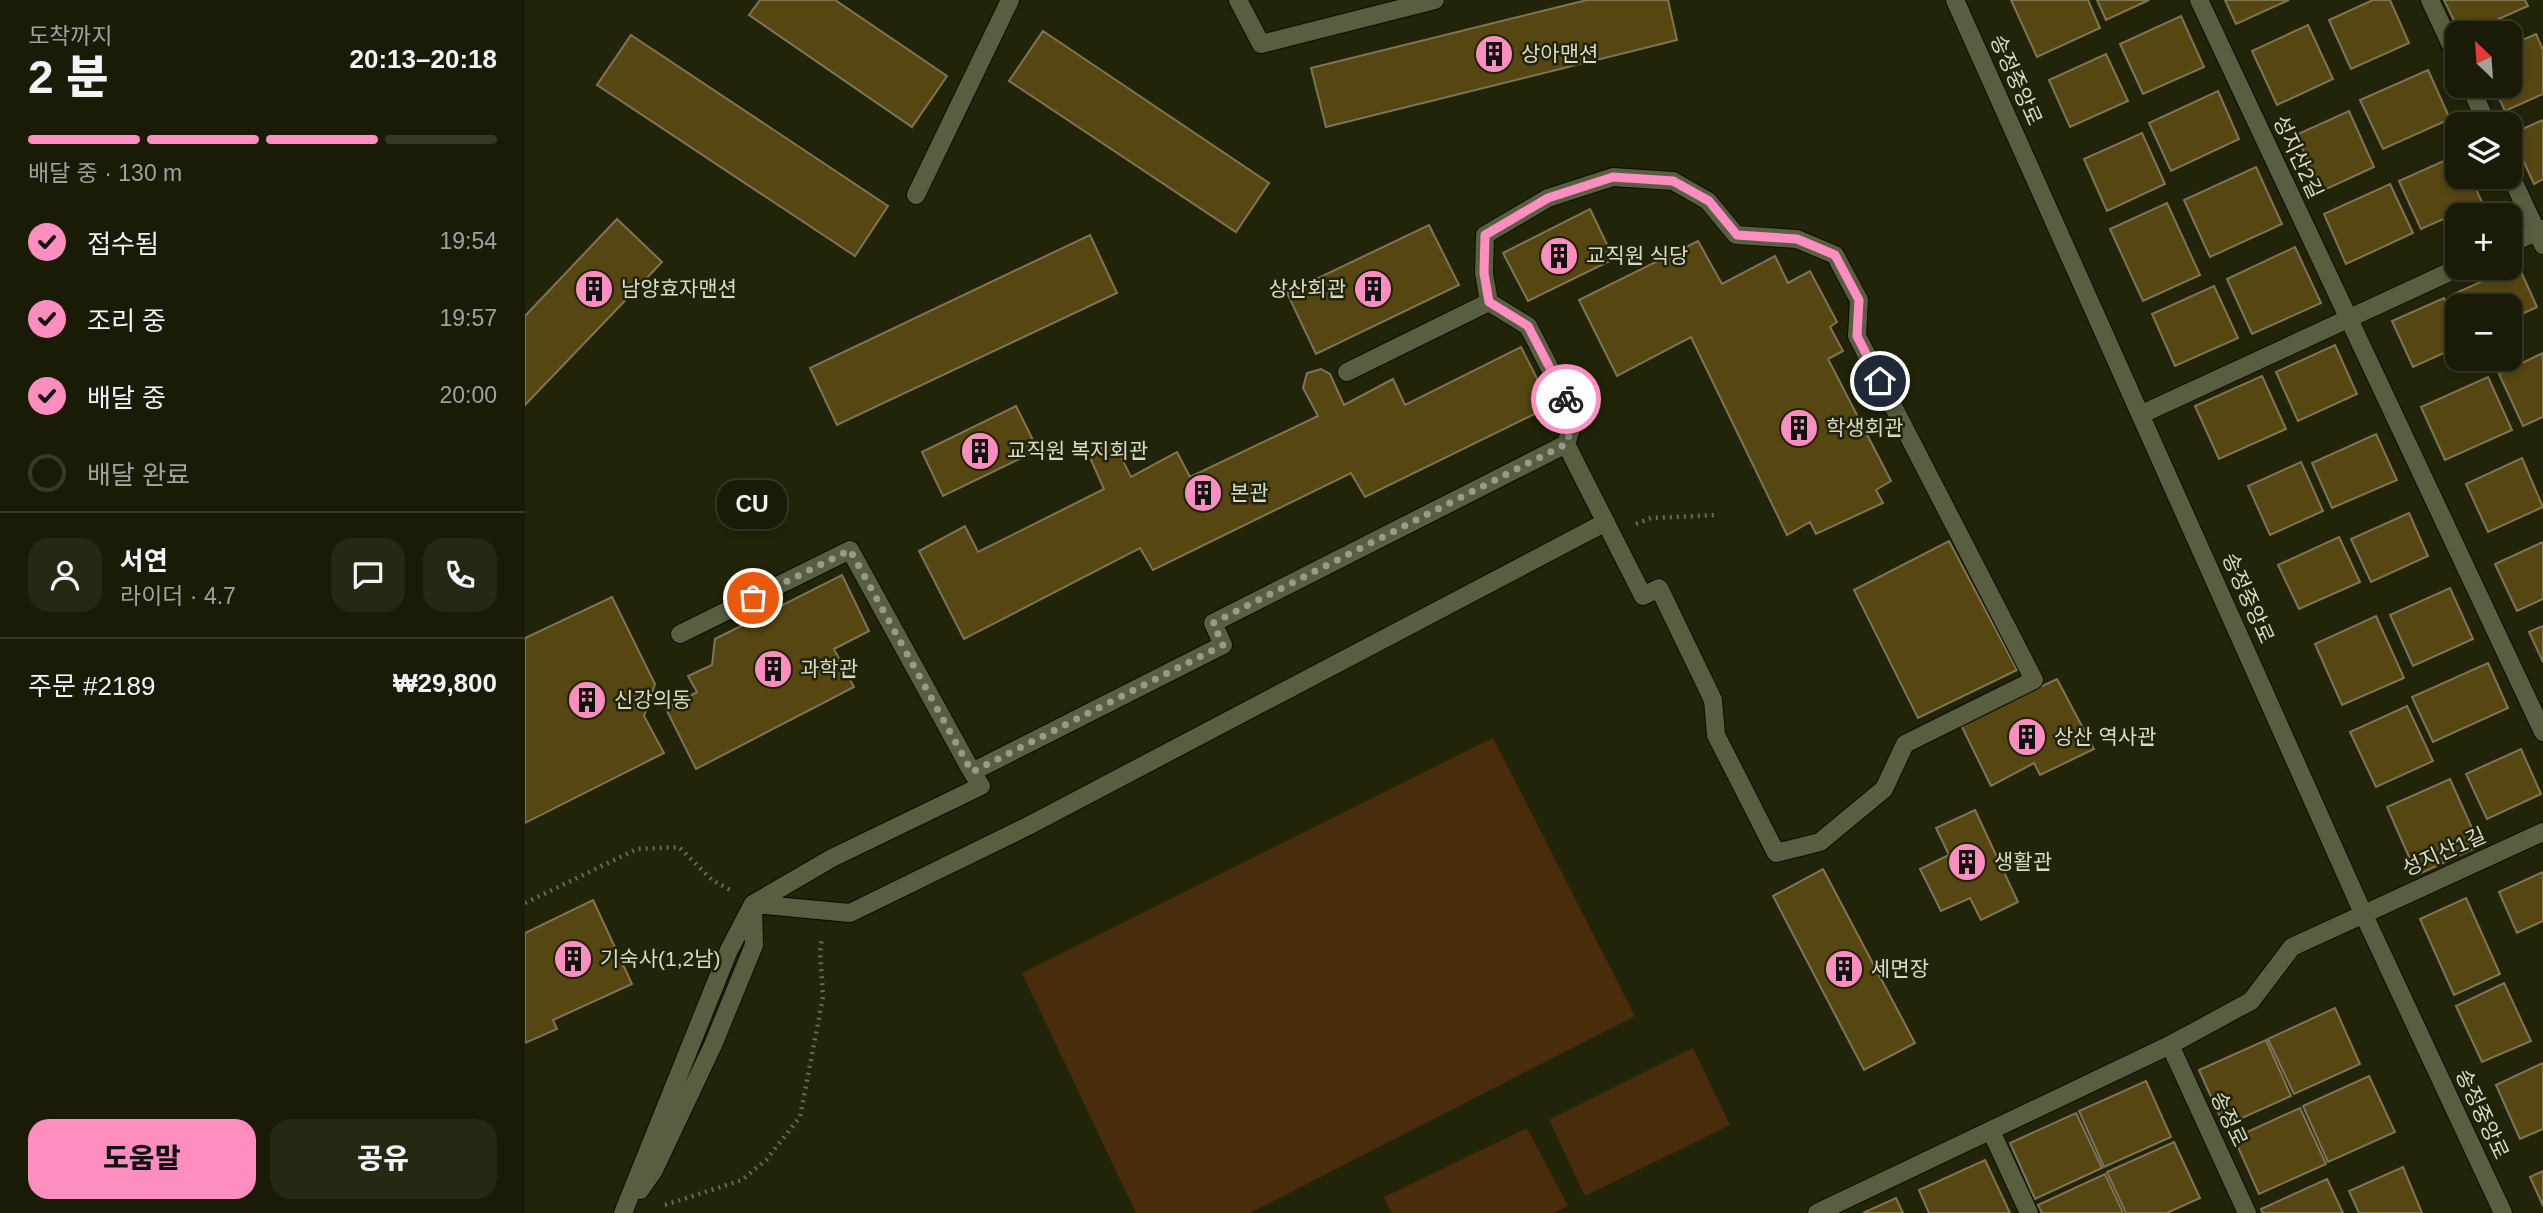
<!DOCTYPE html>
<html lang="ko">
<head>
<meta charset="utf-8">
<style>
  body { margin:0; font-family:Helvetica,"Noto Sans KR",sans-serif; background:#262814; color:#f1f3f6; height:100vh; display:flex; flex-direction:column; font-size:26px; white-space:nowrap }
  * { box-sizing:border-box; margin:0 }
  p { font-size:23px; color:#9fa19b }
  .icon { flex:none; width:38px; height:38px; fill:none; stroke:currentColor; stroke-width:2; stroke-linecap:round; stroke-linejoin:round }
  .map { position:relative; flex:1; overflow:hidden }
  .drawer { display:flex; flex-direction:column; background:#191b06; width:525px }
  .drawer>* { flex:none }
  .needle { width:46px; rotate:335deg }
  .fabs { position:absolute; left:1920px; top:21px; display:grid; gap:14px }
  .fabs a { display:grid; place-items:center; width:77px; height:77px; border-radius:14px; background:#191b06; box-shadow:0 4px 10px #0003,0 0 0 2px #373928; font-size:35px }
  .pin { position:absolute; display:grid; place-items:center; width:60px; height:60px; color:#fff; margin:-30px; border:4px solid #fff; border-radius:50%; box-shadow:0 2px 7px #0007 }
  .courier { position:absolute; display:grid; place-items:center; width:70px; height:70px; margin:-35px; border:5px solid #fd8ebf; border-radius:50%; background:#fff; color:#222; box-shadow:0 2px 9px #0007 }
  .bubble { position:absolute; height:49px; border-radius:21px; background:#191b06; box-shadow:0 4px 10px #0003,0 0 0 2px #373928; font-size:23px; font-weight:800; line-height:49px; text-align:center }
  .summary em { font-style:normal; font-weight:800 }
  .summary div { display:flex; flex-direction:column-reverse }
  .summary { display:flex; align-items:center; justify-content:space-between; height:119px; padding:0 28px }
  h1 { font-size:46px; font-weight:800; line-height:52px }
  .bar { display:grid; grid-template-columns:repeat(4,1fr); gap:10px 7px; align-content:center; height:84px; padding:0 28px }
  .bar i { height:9px; border-radius:5px; background:#373928 }
  .bar .selected { background:#fd8ebf }
  .bar p { grid-column:span 4 }
  .line { display:flex; align-items:center; gap:18px; padding:0 28px; border-top:2px solid #373928 }
  .line div { flex:1 }
  .round { display:grid; place-items:center; flex:none; width:74px; height:74px; border-radius:21px; background:#262814 }
  ol { padding:0 28px; list-style:none }
  li { display:flex; align-items:center; gap:21px; height:77px }
  li p { margin-inline-start:auto }
  li .icon { padding:7px; border-radius:50%; background:#fd8ebf; color:#111; stroke-width:4 }
  li:last-child { color:#9fa19b }
  li i { width:38px; height:38px; border:4px solid #373928; border-radius:50% }
  .button { display:flex; gap:14px; margin-top:auto; padding:14px 28px }
  .button a { flex:1; height:80px; border-radius:21px; background:#fd8ebf; color:#111; font-size:28px; font-weight:800; line-height:80px; text-align:center }
  .button a+a { background:#262814; color:#f1f3f6 }
  main { display:flex; flex:1; min-height:0 }
  .map>svg:first-child { display:block }
  .green { fill:#482c0c }
  .building { fill:#564612; stroke:#7f7456; stroke-width:2 }
  .lines { fill:none; stroke-linecap:round; stroke-linejoin:round }
  .lane-casing { stroke:#0b0d00; stroke-width:20 }
  .street-casing { stroke:#0b0d00; stroke-width:20 }
  .path { stroke:#676a53; stroke-width:4.5; stroke-dasharray:2 5; stroke-linecap:butt }
  .lane { stroke:#595e40; stroke-width:18 }
  .street { stroke:#595e40; stroke-width:18 }
  .done { stroke:#989b86; stroke-width:7; stroke-dasharray:0 12.6 }
  .route { stroke:#fd8ebf; stroke-width:9 }
  .labels { text-anchor:middle; stroke-width:5; stroke-linejoin:round; paint-order:stroke }
  .poi-label { font-size:21px; fill:#d8dbca; stroke:#212408; text-anchor:start }
  .street-label { font-size:21px; fill:#d8dbca; stroke:#212408 }
</style>
</head>
<body>
<main>
<section class="drawer">
<div class="summary"><div><h1>2 분</h1><p>도착까지</p></div><em>20:13–20:18</em></div>
<div class="bar"><i class="selected"></i><i class="selected"></i><i class="selected"></i><i></i><p>배달 중 · 130 m</p></div>
<ol>
<li><svg class="icon" aria-label="check" viewBox="0 0 24 24"><path d="M5 12l5 5 9-10"/></svg>접수됨<p>19:54</p></li>
<li><svg class="icon" aria-label="check" viewBox="0 0 24 24"><path d="M5 12l5 5 9-10"/></svg>조리 중<p>19:57</p></li>
<li><svg class="icon" aria-label="check" viewBox="0 0 24 24"><path d="M5 12l5 5 9-10"/></svg>배달 중<p>20:00</p></li>
<li><i></i>배달 완료</li>
</ol>
<div class="line" style="height:126px"><a class="round"><svg class="icon" aria-label="person" viewBox="0 0 24 24"><circle cx="12" cy="8" r="4"/><path d="M4 21q1-7 8-7t8 7"/></svg></a><div><b>서연</b><p>라이더 · 4.7</p></div><a class="round"><svg class="icon" aria-label="chat" viewBox="0 0 24 24"><path d="M4 5h16v11H9l-5 4z"/></svg></a><a class="round"><svg class="icon" aria-label="phone" viewBox="0 0 24 24"><path d="M5 4h4l2 5-3 2q2 4 5 5l2-3 5 2v4C11 20 4 13 5 4z"/></svg></a></div>
<div class="line" style="height:91px"><div>주문 #2189</div><b>₩29,800</b></div>
<div class="button"><a>도움말</a><a>공유</a></div>
</section>
<div class="map">
<svg width="2018" height="1213" viewBox="0 0 2018 1213">
  <rect width="100%" height="100%" fill="#212408"/>
  <!-- green -->
  <path class="green" d="M 968,738 L 1110,1016 L 725,1213 L 611,1213 L 497,973 Z
    M 1168,1048 L 1205,1125 L 1060,1196 L 1024,1120 Z
    M 1002,1128 L 1043,1206 L 1028,1213 L 867,1213 L 859,1197 Z"/>
  <!-- building -->
  <path class="building" d="M 235,0 L 310,0 L 422,76 L 387,127 L 224,15 Z
    M 1062,0 L 1143,0 L 1152,40 L 801,127 L 786,68 Z
    M 1486,0 L 1563,0 L 1575,28 L 1512,57 Z
    M 1572,0 L 1624,0 L 1581,20 Z
    M 1700,0 L 1764,0 L 1711,24 Z
    M 1848,0 L 1865,0 L 1884,43 L 1826,69 L 1804,20 Z
    M 1919,0 L 2000,0 L 2003,6 L 1942,33 L 1935,33 Z
    M 1656,16 L 1679,67 L 1618,94 L 1595,44 Z
    M 1783,25 L 1808,79 L 1752,105 L 1727,51 Z
    M 518,31 L 744,183 L 711,232 L 484,81 Z
    M 2011,34 L 2018,50 L 2018,94 L 1980,111 L 1968,86 L 1984,86 L 1984,46 Z
    M 106,35 L 363,206 L 330,256 L 72,85 Z
    M 1581,54 L 1603,101 L 1545,127 L 1524,80 Z
    M 1903,70 L 1925,119 L 1858,149 L 1835,100 Z
    M 1693,91 L 1714,139 L 1646,171 L 1624,123 Z
    M 1824,111 L 1849,167 L 1797,191 L 1771,135 Z
    M 2018,120 L 2018,179 L 2009,184 L 1986,134 Z
    M 1617,133 L 1640,184 L 1582,211 L 1559,159 Z
    M 1932,155 L 1932,177 L 1945,177 L 1957,202 L 1896,229 L 1874,181 Z
    M 1731,167 L 1757,224 L 1685,257 L 1659,200 Z
    M 1865,184 L 1888,233 L 1821,264 L 1799,214 Z
    M 1642,203 L 1675,275 L 1618,301 L 1585,229 Z
    M 1065,209 L 1089,259 L 1003,301 L 978,253 Z
    M 92,219 L 137,262 L 0,405 L 0,316 Z
    M 904,225 L 934,285 L 791,354 L 762,293 Z
    M 565,235 L 592,293 L 312,425 L 285,368 Z
    M 1173,241 L 1197,284 L 1250,256 L 1263,283 L 1285,271 L 1312,322 L 1305,327 L 1318,351 L 1303,359 L 1366,481 L 1351,490 L 1358,503 L 1291,534 L 1285,522 L 1262,535 L 1166,337 L 1092,376 L 1054,300 Z
    M 1770,247 L 1796,303 L 1727,334 L 1702,279 Z
    M 1993,265 L 2012,307 L 1984,320 L 1984,306 L 1937,306 L 1931,293 Z
    M 1689,286 L 1713,338 L 1650,366 L 1627,314 Z
    M 1919,298 L 1932,327 L 1932,347 L 1888,367 L 1867,321 Z
    M 1810,345 L 1832,394 L 1773,421 L 1751,372 Z
    M 996,347 L 1026,406 L 840,497 L 826,473 L 628,570 L 615,548 L 439,639 L 394,551 L 440,526 L 453,552 L 579,489 L 566,460 L 570,451 L 585,444 L 593,451 L 606,477 L 652,452 L 665,477 L 793,416 L 778,388 L 782,373 L 796,369 L 805,374 L 819,405 L 868,379 L 880,405 Z
    M 2018,353 L 2018,417 L 1998,426 L 1974,374 Z
    M 1737,376 L 1761,429 L 1694,459 L 1670,406 Z
    M 1963,377 L 1987,430 L 1920,460 L 1896,407 Z
    M 491,406 L 513,450 L 418,496 L 397,452 Z
    M 1851,434 L 1872,480 L 1807,508 L 1787,463 Z
    M 1997,458 L 2018,507 L 1963,532 L 1941,484 Z
    M 1776,462 L 1798,511 L 1745,535 L 1723,486 Z
    M 1884,513 L 1903,556 L 1846,582 L 1826,539 Z
    M 1814,537 L 1835,582 L 1774,609 L 1753,565 Z
    M 1424,541 L 1492,670 L 1393,718 L 1329,590 Z
    M 2018,542 L 2018,599 L 1992,611 L 1970,564 Z
    M 317,575 L 344,631 L 309,649 L 329,687 L 171,769 L 141,709 L 172,692 L 163,676 L 187,665 L 190,639 Z
    M 1925,588 L 1948,639 L 1888,666 L 1865,615 Z
    M 87,597 L 130,684 L 119,716 L 139,753 L 0,823 L 0,638 Z
    M 1851,616 L 1879,678 L 1817,705 L 1790,644 Z
    M 2018,626 L 2018,662 L 2004,632 Z
    M 1963,663 L 1983,708 L 1908,742 L 1887,697 Z
    M 1532,679 L 1569,749 L 1515,775 L 1509,763 L 1466,786 L 1436,725 Z
    M 1882,706 L 1908,761 L 1851,787 L 1825,732 Z
    M 1996,749 L 2016,794 L 1962,819 L 1941,774 Z
    M 1925,779 L 1955,846 L 1892,875 L 1862,807 Z
    M 1450,810 L 1493,902 L 1456,920 L 1445,898 L 1416,911 L 1395,869 L 1424,855 L 1411,828 Z
    M 1298,869 L 1390,1043 L 1339,1070 L 1248,896 Z
    M 2018,872 L 2018,921 L 1992,933 L 1974,892 Z
    M 1941,898 L 1975,974 L 1929,995 L 1895,919 Z
    M 68,900 L 107,984 L 28,1020 L 32,1029 L 0,1043 L 0,933 Z
    M 1979,983 L 2006,1041 L 1957,1062 L 1931,1006 Z
    M 1810,1008 L 1835,1064 L 1769,1094 L 1743,1039 Z
    M 1741,1040 L 1766,1096 L 1699,1126 L 1674,1070 Z
    M 2018,1063 L 2018,1129 L 1995,1139 L 1971,1085 Z
    M 1844,1076 L 1870,1132 L 1803,1162 L 1778,1106 Z
    M 1621,1081 L 1646,1137 L 1579,1167 L 1554,1111 Z
    M 1775,1108 L 1801,1164 L 1734,1194 L 1709,1138 Z
    M 1551,1113 L 1577,1168 L 1510,1199 L 1485,1143 Z
    M 1649,1142 L 1675,1198 L 1642,1213 L 1601,1213 L 1582,1172 Z
    M 1460,1160 L 1485,1213 L 1404,1213 L 1394,1190 Z
    M 1878,1167 L 1897,1213 L 1834,1213 L 1824,1191 Z
    M 2018,1171 L 2018,1206 L 2005,1177 Z
    M 1580,1174 L 1598,1213 L 1517,1213 L 1513,1205 Z
    M 1802,1179 L 1818,1213 L 1738,1213 L 1736,1209 Z
    M 1371,1198 L 1378,1213 L 1338,1213 Z"/>
  <g class="lines">
    <defs>
      <path id="lane" d="M 391,195 L 485,0
        M 964,302 L 1003,326 L 1050,417 L 1041,444
        M 155,634 L 325,550 L 447,772
        M 228,904 L 325,913 L 503,826 L 1081,522
        M 115,1190 L 129,1170 L 188,1045 L 229,945 L 228,907
        M 98,1213 L 204,950 L 228,904 L 307,858 L 456,786 L 447,772 L 698,645 L 688,623 L 1041,444 L 1118,596 L 1134,588 L 1188,700 L 1191,735 L 1251,853 L 1295,842 L 1359,789 L 1380,744 L 1509,680 L 1332,336 L 1334,300 L 1310,255 L 1272,239 L 1211,235 L 1183,201 L 1148,181 L 1088,177 L 1023,198 L 960,235 L 959,273 L 964,302 L 822,372"/>
      <path id="street" d="M 713,0 L 736,44 L 910,0
        M 1430,0 L 1838,913 L 1978,1213
        M 1674,0 L 2018,732
        M 1905,0 L 1932,58
        M 1945,86 L 1962,124
        M 1984,172 L 2018,245
        M 1984,244 L 2018,229
        M 1617,414 L 1933,268
        M 1645,1045 L 1722,1213
        M 1466,1131 L 1504,1213
        M 1292,1213 L 1645,1045 L 1726,1001 L 1767,947 L 2018,832"/>
    </defs>
    <!-- lane casing -->
    <use href="#lane" class="lane-casing"/>
    <!-- street casing -->
    <use href="#street" class="street-casing"/>
    <!-- path -->
    <path class="path" d="M 1111,524 L 1126,518 L 1193,515
      M 0,903 L 112,849 L 154,847 L 187,880 L 205,890
      M 140,1205 L 217,1180 L 241,1160 L 275,1117 L 298,997 L 295,952 L 297,938"/>
    <!-- lane -->
    <use href="#lane" class="lane"/>
    <!-- street -->
    <use href="#street" class="street"/>
  </g>
  <g class="lines">
    <!-- done -->
    <path class="done" d="M 228,598 L 325,550 L 447,772 L 698,645 L 688,623 L 1041,444 L 1050,417 L 1041,399"/>
    <!-- route -->
    <path class="route" d="M 1041,399 L 1003,326 L 964,302 L 959,273 L 960,235 L 1023,198 L 1088,177 L 1148,181 L 1184,201 L 1212,235 L 1272,239 L 1310,255 L 1334,300 L 1332,336 L 1355,381"/>
  </g>
  <!-- icons -->
  <defs>
    <symbol id="building-disc" viewBox="-11 -11 22 22"><circle r="9.5" fill="#fd8ebf" stroke="#212408"/><path d="M-4-6H4V6H1V3H-1V6H-4ZM-2.5-4.3h1.7v1.8h-1.7ZM.8-4.3h1.7v1.8H.8ZM-2.5-1h1.7V.8h-1.7ZM.8-1h1.7V.8H.8Z" fill="#111"/></symbol>
  </defs>
  <g fill-rule="evenodd">
    <use href="#building-disc" x="947" y="32" width="44" height="44"/>
    <use href="#building-disc" x="1012" y="234" width="44" height="44"/>
    <use href="#building-disc" x="47" y="267" width="44" height="44"/>
    <use href="#building-disc" x="826" y="267" width="44" height="44"/>
    <use href="#building-disc" x="1252" y="406" width="44" height="44"/>
    <use href="#building-disc" x="433" y="429" width="44" height="44"/>
    <use href="#building-disc" x="656" y="471" width="44" height="44"/>
    <use href="#building-disc" x="226" y="647" width="44" height="44"/>
    <use href="#building-disc" x="40" y="678" width="44" height="44"/>
    <use href="#building-disc" x="1480" y="715" width="44" height="44"/>
    <use href="#building-disc" x="1420" y="840" width="44" height="44"/>
    <use href="#building-disc" x="26" y="937" width="44" height="44"/>
    <use href="#building-disc" x="1297" y="947" width="44" height="44"/>
  </g>
  <g class="labels">
    <!-- poi labels -->
    <g class="poi-label">
      <text x="996" y="61">상아맨션</text>
      <text x="1061" y="263">교직원 식당</text>
      <text x="96" y="296">남양효자맨션</text>
      <text x="821" y="296" text-anchor="end">상산회관</text>
      <text x="1301" y="435">학생회관</text>
      <text x="482" y="458">교직원 복지회관</text>
      <text x="705" y="500">본관</text>
      <text x="275" y="676">과학관</text>
      <text x="89" y="707">신강의동</text>
      <text x="1529" y="744">상산 역사관</text>
      <text x="1469" y="869">생활관</text>
      <text x="75" y="966">기숙사(1,2남)</text>
      <text x="1346" y="976">세면장</text>
    </g>
    <!-- street labels -->
    <g class="street-label">
      <text transform="translate(1491 80) rotate(66)" y="7">송정중앙로</text>
      <text transform="translate(1773 157) rotate(65)" y="7">성지산2길</text>
      <text transform="translate(1723 598) rotate(66)" y="7">송정중앙로</text>
      <text transform="translate(1919 852) rotate(-24)" y="7">성지산1길</text>
      <text transform="translate(1957 1114) rotate(65)" y="7">송정중앙로</text>
      <text transform="translate(1704 1119) rotate(65)" y="7">송정로</text>
    </g>
  </g>
</svg>
<div class="fabs">
<a><svg class="needle" viewBox="-14 -14 28 28"><path d="M0-13l5 13h-10z" fill="#e53935"/><path d="M0 13l5-13h-10z" fill="#9fa19b"/></svg></a>
<a><svg class="icon" aria-label="layers" viewBox="0 0 24 24"><path d="M12 4l9 5-9 5-9-5zM3 14l9 5 9-5"/></svg></a>
<a>+</a>
<a>−</a>
</div>
<div class="pin" style="left:228px;top:598px;background:#ea580c"><svg class="icon" aria-label="bag" viewBox="0 0 24 24"><path d="M5 8h14l-1 12H6zM9 8a3 3 0 0 1 6 0"/></svg></div>
<div class="pin" style="left:1355px;top:381px;background:#1f2937"><svg class="icon" aria-label="home" viewBox="0 0 24 24"><path d="M3 11l9-7 9 7M6 9v11h12V9"/></svg></div>
<div class="courier" style="left:1041px;top:399px"><svg class="icon" aria-label="bike" viewBox="0 0 24 24"><circle cx="6" cy="16" r="4"/><circle cx="18" cy="16" r="4"/><path d="M6 16l4-8h5l3 8M10 8l3 8H6M13 5h3"/></svg></div>
<div class="bubble" style="left:192px;top:480px;width:70px">CU</div>
</div>
</main>
</body>
</html>
